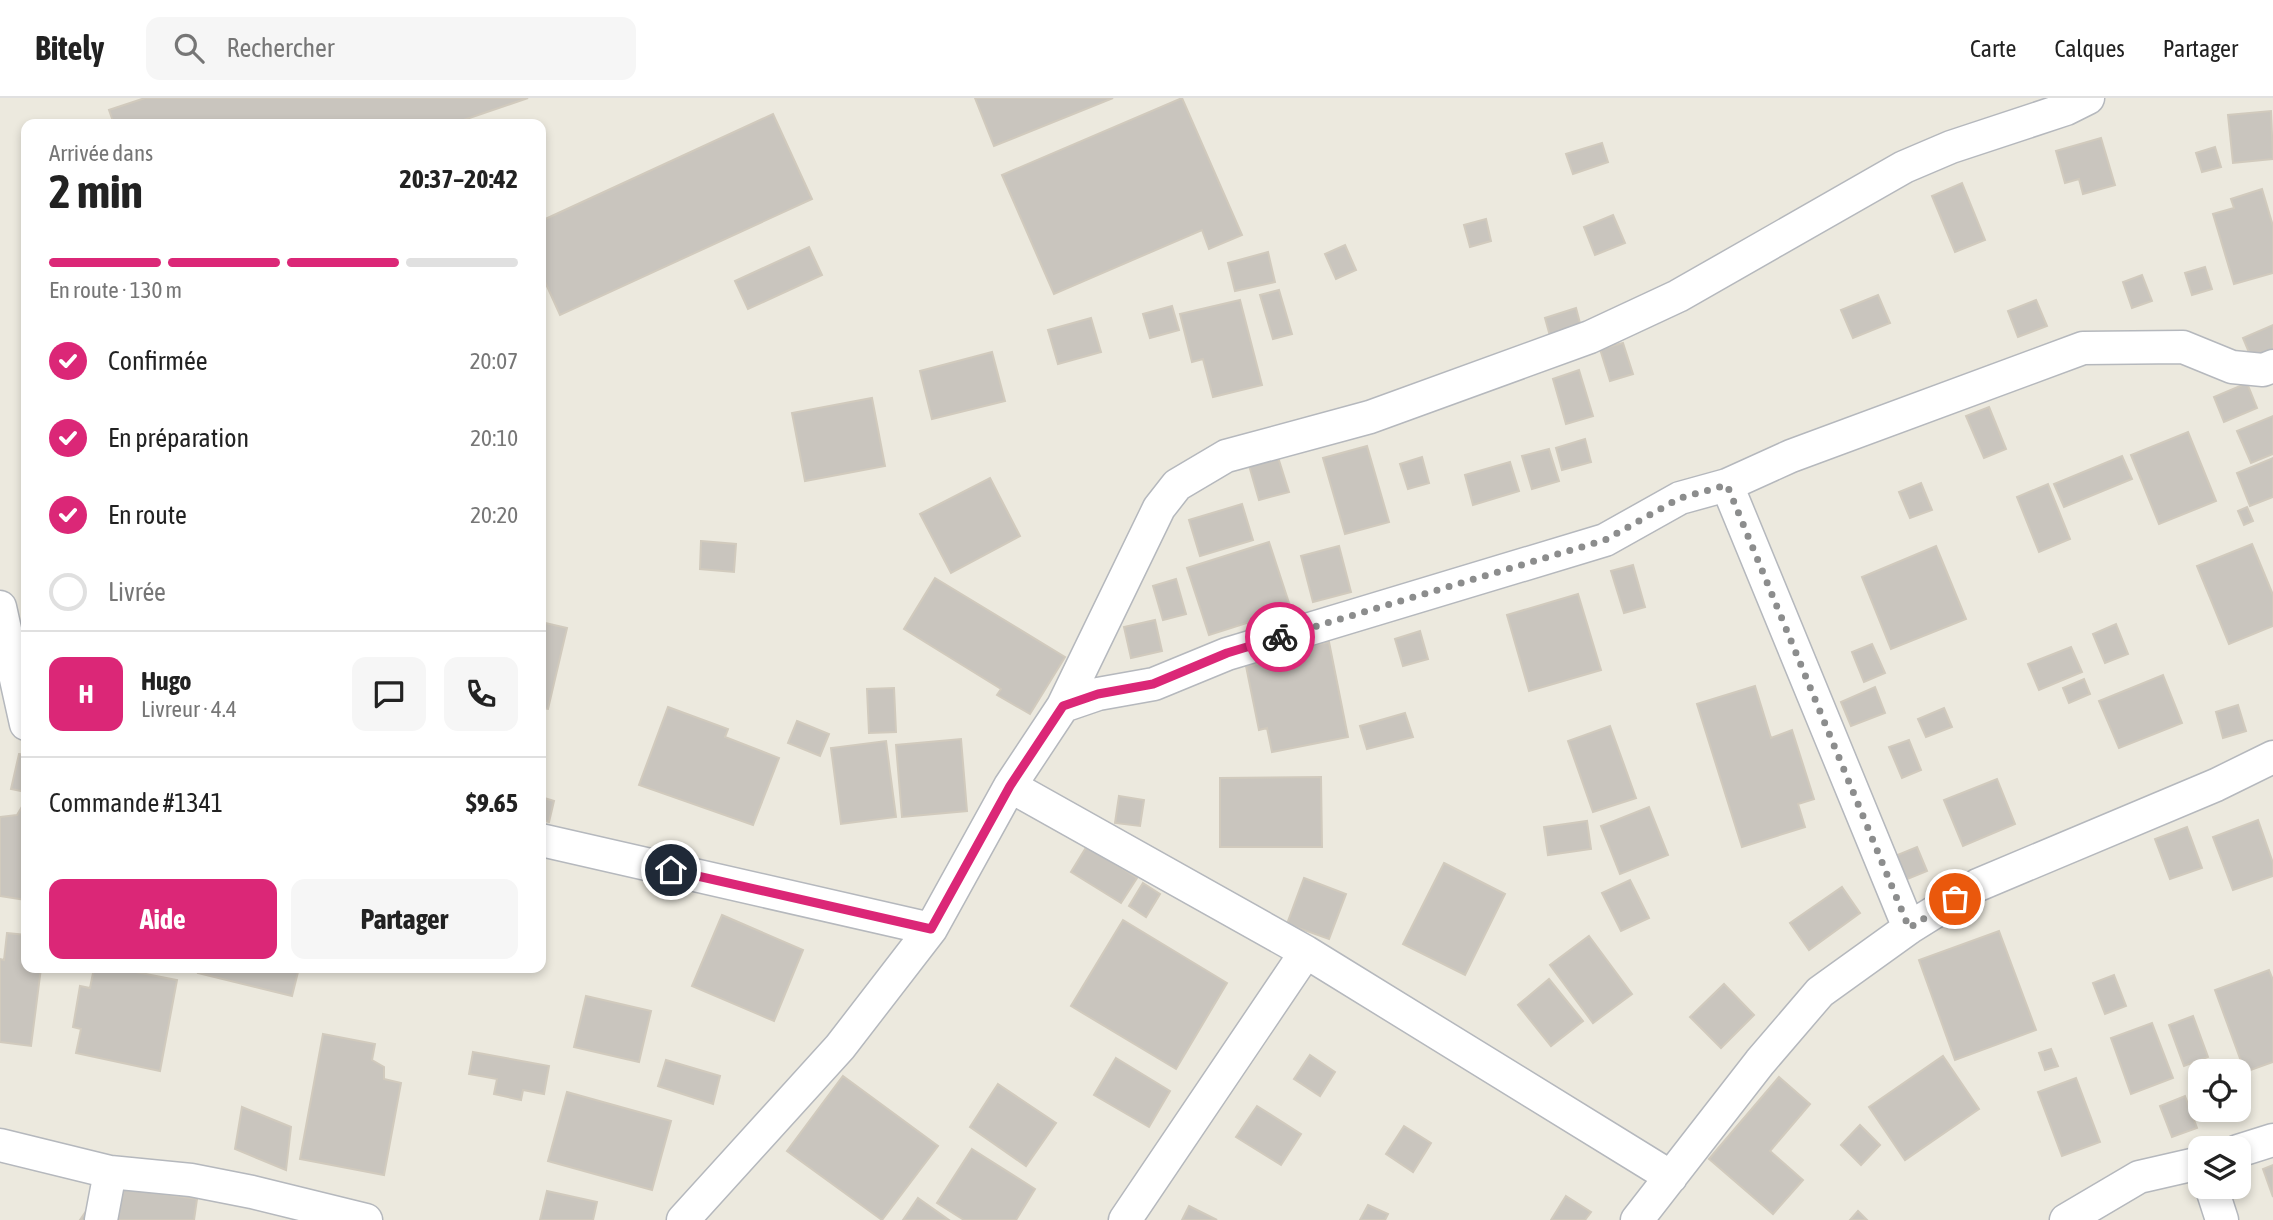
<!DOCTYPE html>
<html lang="fr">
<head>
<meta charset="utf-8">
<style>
  body { margin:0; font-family:"Asap Condensed",sans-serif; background:#f6f6f6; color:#222; height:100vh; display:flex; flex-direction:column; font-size:26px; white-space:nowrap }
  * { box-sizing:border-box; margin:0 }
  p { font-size:23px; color:#767676 }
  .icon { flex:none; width:38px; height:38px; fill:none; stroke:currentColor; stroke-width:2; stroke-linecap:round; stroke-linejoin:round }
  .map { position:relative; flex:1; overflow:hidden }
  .sheet { position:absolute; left:21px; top:21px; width:525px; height:854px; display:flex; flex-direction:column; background:#fff; border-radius:14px; box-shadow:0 4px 10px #0003 }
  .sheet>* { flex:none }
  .buttons { position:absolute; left:2188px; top:961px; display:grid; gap:14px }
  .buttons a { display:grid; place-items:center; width:63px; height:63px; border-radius:14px; background:#fff; box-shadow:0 4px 10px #0003; font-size:35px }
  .pin { position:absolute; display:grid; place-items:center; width:60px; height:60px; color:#fff; margin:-30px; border:4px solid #fff; border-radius:50%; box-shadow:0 2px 7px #0007 }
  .courier { position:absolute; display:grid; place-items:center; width:70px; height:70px; margin:-35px; border:5px solid #db2777; border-radius:50%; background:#fff; color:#222; box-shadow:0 2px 9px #0007 }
  .summary em { font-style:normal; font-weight:700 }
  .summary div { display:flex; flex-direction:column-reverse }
  .summary { display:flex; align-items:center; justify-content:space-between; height:119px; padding:0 28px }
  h1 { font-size:46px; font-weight:700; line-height:52px }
  .bar { display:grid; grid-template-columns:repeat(4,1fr); gap:10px 7px; align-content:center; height:84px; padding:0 28px }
  .bar i { height:9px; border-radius:5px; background:#e0e0e0 }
  .bar .current { background:#db2777 }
  .bar p { grid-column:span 4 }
  .line { display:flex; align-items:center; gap:18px; padding:0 28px; border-top:2px solid #e0e0e0 }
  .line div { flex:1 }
  .round { display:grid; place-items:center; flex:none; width:74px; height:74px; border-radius:14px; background:#f6f6f6 }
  ol { padding:0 28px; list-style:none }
  li { display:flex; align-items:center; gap:21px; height:77px }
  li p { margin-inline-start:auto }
  li .icon { padding:7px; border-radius:50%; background:#db2777; color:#fff; stroke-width:4 }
  li:last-child { color:#767676 }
  li i { width:38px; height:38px; border:4px solid #e0e0e0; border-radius:50% }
  .primary-button { display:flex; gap:14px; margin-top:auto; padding:14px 28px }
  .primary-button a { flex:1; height:80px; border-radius:14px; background:#db2777; color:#fff; font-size:28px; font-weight:700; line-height:80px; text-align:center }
  .primary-button a+a { background:#f6f6f6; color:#222 }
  header { display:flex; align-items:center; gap:42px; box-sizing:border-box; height:98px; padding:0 35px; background:#fff; border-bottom:2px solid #e0e0e0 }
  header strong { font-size:33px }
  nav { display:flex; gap:38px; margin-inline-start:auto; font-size:24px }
  .search { width:490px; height:63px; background:#f6f6f6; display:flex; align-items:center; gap:18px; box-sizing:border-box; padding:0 24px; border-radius:14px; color:#767676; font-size:26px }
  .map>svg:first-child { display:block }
  .building { fill:#c9c5be; stroke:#d1cabd; stroke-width:2 }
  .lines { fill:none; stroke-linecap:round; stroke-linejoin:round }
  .minor-casing { stroke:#b5b8bd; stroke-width:35 }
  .minor { stroke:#fff; stroke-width:32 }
  .done { stroke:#8c8d8d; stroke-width:7; stroke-dasharray:0 12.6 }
  .route { stroke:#db2777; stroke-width:9 }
</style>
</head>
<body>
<header>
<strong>Bitely</strong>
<div class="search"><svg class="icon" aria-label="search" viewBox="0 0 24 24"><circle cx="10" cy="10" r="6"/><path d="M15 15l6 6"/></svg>Rechercher</div>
<nav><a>Carte</a><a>Calques</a><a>Partager</a></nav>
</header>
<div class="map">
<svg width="2273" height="1122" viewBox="0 0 2273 1122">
  <rect width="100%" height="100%" fill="#ece9de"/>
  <!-- building -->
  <path class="building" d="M 145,0 L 528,0 L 452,26 L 114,26 L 109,12 Z
    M 975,0 L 1113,0 L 994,48 Z
    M 1182,0 L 1242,137 L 1209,151 L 1202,132 L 1054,196 L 1002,77 Z
    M 2271,13 L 2273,61 L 2233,65 L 2228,17 Z
    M 773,16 L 812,101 L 560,217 L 541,175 L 541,123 Z
    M 2101,40 L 2115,87 L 2083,96 L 2079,81 L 2065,85 L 2056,53 Z
    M 1602,45 L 1608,64 L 1573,76 L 1566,56 Z
    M 2215,49 L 2221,69 L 2202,74 L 2196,55 Z
    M 1962,85 L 1985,142 L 1955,154 L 1932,98 Z
    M 2262,91 L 2273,128 L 2273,175 L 2234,186 L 2213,116 L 2234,110 L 2231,101 Z
    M 1613,117 L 1625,145 L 1595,157 L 1584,129 Z
    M 1486,121 L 1491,143 L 1470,149 L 1464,127 Z
    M 1345,147 L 1356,172 L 1336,181 L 1325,156 Z
    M 809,149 L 822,177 L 748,211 L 735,183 Z
    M 1268,154 L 1275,184 L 1235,193 L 1228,165 Z
    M 2205,169 L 2212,191 L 2192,197 L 2185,175 Z
    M 2142,177 L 2152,203 L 2132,210 L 2123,184 Z
    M 1279,192 L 1292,236 L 1273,241 L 1260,197 Z
    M 1878,197 L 1890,225 L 1853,240 L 1841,212 Z
    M 1240,202 L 1262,287 L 1213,299 L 1203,261 L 1192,264 L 1180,216 Z
    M 2036,202 L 2047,228 L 2018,239 L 2008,213 Z
    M 1172,208 L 1179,232 L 1150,240 L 1143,216 Z
    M 1576,210 L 1581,229 L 1550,238 L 1545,220 Z
    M 1091,220 L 1101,254 L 1058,266 L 1048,232 Z
    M 2273,227 L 2273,256 L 2253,264 L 2243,240 Z
    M 1623,245 L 1633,276 L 1610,283 L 1600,251 Z
    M 992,254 L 1005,303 L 932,321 L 920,273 Z
    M 1579,272 L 1593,318 L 1566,326 L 1553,281 Z
    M 2247,285 L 2257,310 L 2224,324 L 2214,299 Z
    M 872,300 L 885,368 L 805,383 L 792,315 Z
    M 1989,309 L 2006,351 L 1984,360 L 1966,318 Z
    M 2273,318 L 2273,356 L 2251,365 L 2237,333 Z
    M 2188,334 L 2216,403 L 2159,426 L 2131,357 Z
    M 1585,341 L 1591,364 L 1562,372 L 1556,350 Z
    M 1367,348 L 1389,424 L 1345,436 L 1323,360 Z
    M 1549,351 L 1559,383 L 1532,391 L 1522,358 Z
    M 1277,356 L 1289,394 L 1259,402 L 1248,364 Z
    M 2122,358 L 2132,381 L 2064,409 L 2054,386 Z
    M 1422,359 L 1429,385 L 1408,391 L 1400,366 Z
    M 2273,360 L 2273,399 L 2250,408 L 2237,375 Z
    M 1510,364 L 1519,393 L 1473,407 L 1465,377 Z
    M 990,380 L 1020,438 L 951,475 L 920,416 Z
    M 1921,385 L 1932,412 L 1910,420 L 1899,394 Z
    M 2048,386 L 2070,441 L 2039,454 L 2017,399 Z
    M 1242,406 L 1253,442 L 1200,458 L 1189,422 Z
    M 2247,409 L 2253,423 L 2244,427 L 2238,413 Z
    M 701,443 L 736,446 L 734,474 L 700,471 Z
    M 1269,444 L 1291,511 L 1209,537 L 1187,470 Z
    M 2252,446 L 2273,497 L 2273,528 L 2229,546 L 2197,468 Z
    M 1339,448 L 1351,494 L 1313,504 L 1301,458 Z
    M 1936,448 L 1966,521 L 1891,551 L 1862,479 Z
    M 1633,467 L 1645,509 L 1624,515 L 1611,473 Z
    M 935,480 L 1065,559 L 1030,616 L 997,597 L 1001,591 L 904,531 Z
    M 1176,481 L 1186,516 L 1163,522 L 1153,488 Z
    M 1578,496 L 1601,572 L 1529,593 L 1507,517 Z
    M 1155,522 L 1162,553 L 1131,560 L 1124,529 Z
    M 541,524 L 567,530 L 548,611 L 541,610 Z
    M 2116,526 L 2128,556 L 2105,565 L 2093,536 Z
    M 1420,533 L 1428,561 L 1403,568 L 1395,541 Z
    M 1329,544 L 1348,639 L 1272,654 L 1267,630 L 1259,632 L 1246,568 L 1281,562 L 1280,554 Z
    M 1872,546 L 1885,575 L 1864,584 L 1852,554 Z
    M 2071,549 L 2082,574 L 2039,592 L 2028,566 Z
    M 2163,577 L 2182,625 L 2119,650 L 2099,603 Z
    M 2084,581 L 2090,596 L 2069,605 L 2063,590 Z
    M 1755,588 L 1771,640 L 1792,632 L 1814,701 L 1798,706 L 1805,729 L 1742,749 L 1697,606 Z
    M 1875,589 L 1885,615 L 1851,628 L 1841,604 Z
    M 894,590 L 896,634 L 869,635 L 867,591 Z
    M 2238,607 L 2246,633 L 2223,640 L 2216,614 Z
    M 668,609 L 728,631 L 725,639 L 779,660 L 753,727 L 639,687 Z
    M 1944,610 L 1952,629 L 1926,639 L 1918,621 Z
    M 1405,615 L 1413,639 L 1367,651 L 1360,628 Z
    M 797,623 L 829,636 L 820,658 L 788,645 Z
    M 1610,628 L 1636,700 L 1593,714 L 1568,643 Z
    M 961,641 L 967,713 L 902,719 L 896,647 Z
    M 1909,642 L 1921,672 L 1902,680 L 1889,649 Z
    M 886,643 L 896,719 L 841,726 L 831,650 Z
    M 19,656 L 26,657 L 26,694 L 11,691 Z
    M 1321,679 L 1322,749 L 1220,749 L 1220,680 Z
    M 1997,681 L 2015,726 L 1963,748 L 1944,702 Z
    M 1119,698 L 1144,702 L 1140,728 L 1115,725 Z
    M 541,699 L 554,703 L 549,724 L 541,722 Z
    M 23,707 L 26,708 L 26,802 L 0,798 L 0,719 L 17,717 Z
    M 1649,709 L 1668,757 L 1620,776 L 1601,728 Z
    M 2258,722 L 2273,765 L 2273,778 L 2233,792 L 2213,739 Z
    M 1587,723 L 1591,751 L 1548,757 L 1544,729 Z
    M 2187,729 L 2202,770 L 2170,781 L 2155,741 Z
    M 1087,748 L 1137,780 L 1121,805 L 1071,774 Z
    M 1917,749 L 1927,773 L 1905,782 L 1895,758 Z
    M 1444,765 L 1505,796 L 1465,877 L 1403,846 Z
    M 1304,780 L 1346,796 L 1329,841 L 1287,826 Z
    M 1630,782 L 1649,820 L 1621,833 L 1602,795 Z
    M 1143,785 L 1160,796 L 1146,819 L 1129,808 Z
    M 1842,789 L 1860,815 L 1809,852 L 1790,825 Z
    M 722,817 L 803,852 L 774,923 L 692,888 Z
    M 1123,822 L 1227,885 L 1176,971 L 1071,908 Z
    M 1999,833 L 2036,932 L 1955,962 L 1919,862 Z
    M 7,835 L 26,837 L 26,870 L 41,870 L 31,948 L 0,944 L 0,861 L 4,862 Z
    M 1589,838 L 1632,896 L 1593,925 L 1550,867 Z
    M 94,870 L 115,870 L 177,882 L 160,973 L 76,955 L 81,931 L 73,929 L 80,888 L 90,890 Z
    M 199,870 L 299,870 L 292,898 L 198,875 Z
    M 2269,872 L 2273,882 L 2273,964 L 2245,974 L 2215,892 Z
    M 2114,877 L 2126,908 L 2105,916 L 2093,885 Z
    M 1549,881 L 1583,923 L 1551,948 L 1518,907 Z
    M 1724,886 L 1754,917 L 1721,950 L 1690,919 Z
    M 586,898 L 651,913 L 639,964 L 574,949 Z
    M 2193,918 L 2208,959 L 2184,968 L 2169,927 Z
    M 2152,925 L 2173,980 L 2131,996 L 2111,940 Z
    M 323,936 L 375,946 L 372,962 L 384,969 L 384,981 L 401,985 L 384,1077 L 300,1061 Z
    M 2051,951 L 2058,968 L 2045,972 L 2039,955 Z
    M 473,954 L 549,968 L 544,996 L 523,992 L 521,1002 L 494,996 L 497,981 L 469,976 Z
    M 1310,957 L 1335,974 L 1320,998 L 1294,981 Z
    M 1943,958 L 1979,1011 L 1905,1062 L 1869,1009 Z
    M 1116,960 L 1170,993 L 1149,1029 L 1094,997 Z
    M 666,962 L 720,978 L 713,1006 L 658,988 Z
    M 843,978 L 938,1048 L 882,1122 L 787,1053 Z
    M 1779,979 L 1810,1006 L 1770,1053 L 1803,1082 L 1773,1116 L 1709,1061 Z
    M 2076,980 L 2100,1044 L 2062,1058 L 2038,994 Z
    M 998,986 L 1056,1025 L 1026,1068 L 970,1029 Z
    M 567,994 L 671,1023 L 652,1092 L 548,1063 Z
    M 2185,998 L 2197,1030 L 2172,1039 L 2160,1008 Z
    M 1257,1008 L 1301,1036 L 1281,1067 L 1236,1039 Z
    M 242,1009 L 291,1029 L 286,1072 L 235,1051 Z
    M 1860,1027 L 1880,1047 L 1861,1067 L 1841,1047 Z
    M 1404,1028 L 1431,1045 L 1413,1074 L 1386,1056 Z
    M 972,1051 L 1035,1091 L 1016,1122 L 964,1122 L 937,1105 Z
    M 2273,1067 L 2273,1099 L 2263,1071 Z
    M 120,1090 L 197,1101 L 194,1122 L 80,1122 L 91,1106 Z
    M 547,1093 L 597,1104 L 593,1122 L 540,1122 Z
    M 1566,1098 L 1591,1114 L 1585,1122 L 1551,1122 Z
    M 918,1100 L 949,1122 L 903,1122 Z
    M 1368,1107 L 1388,1116 L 1385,1122 L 1360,1122 Z
    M 1189,1108 L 1217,1122 L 1182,1122 Z
    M 1858,1113 L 1867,1122 L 1850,1122 Z"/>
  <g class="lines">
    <defs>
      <path id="minor" d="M 1727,387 L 1909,830
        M 0,509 L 26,626
        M 1063,608 L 1098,596 L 1154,586 L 1227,556 L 1605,442 L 1680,400 L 1727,387 L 1791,358 L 2083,250 L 2183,249 L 2232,269 L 2263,272 L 2273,268
        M 1010,688 L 1306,854 L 1671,1079
        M 541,742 L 931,831
        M 0,1047 L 110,1074 L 191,1082 L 252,1094 L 366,1122
        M 2238,1053 L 2273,1042
        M 2211,1088 L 2222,1122
        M 101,1122 L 110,1074
        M 683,1122 L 840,949 L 931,831 L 1010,688 L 1063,608 L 1159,410 L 1177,387 L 1226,358 L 1370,319 L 1590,239 L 1678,198 L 1904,69 L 1951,49 L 2066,11 L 2088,0
        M 1125,1122 L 1306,854
        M 1637,1122 L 1760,964 L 1820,894 L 1909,830 L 1978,787 L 2216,687 L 2273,659
        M 2066,1122 L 2139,1079 L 2200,1065"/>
    </defs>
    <!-- minor casing -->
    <use href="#minor" class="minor-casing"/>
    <!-- minor -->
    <use href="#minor" class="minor"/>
  </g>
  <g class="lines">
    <!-- done -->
    <path class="done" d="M 1280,539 L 1605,442 L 1680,400 L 1727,387 L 1909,830 L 1955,801"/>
    <!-- route -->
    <path class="route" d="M 671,772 L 931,831 L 1010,688 L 1063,608 L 1098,596 L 1153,586 L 1227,555 L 1280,539"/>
  </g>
</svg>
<div class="buttons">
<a><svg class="icon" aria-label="locate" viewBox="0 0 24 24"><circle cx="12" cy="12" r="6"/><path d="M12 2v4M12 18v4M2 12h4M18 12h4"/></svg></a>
<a><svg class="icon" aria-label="layers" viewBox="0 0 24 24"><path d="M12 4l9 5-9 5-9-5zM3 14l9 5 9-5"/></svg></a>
</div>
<div class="pin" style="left:1955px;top:801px;background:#ea580c"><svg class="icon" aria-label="bag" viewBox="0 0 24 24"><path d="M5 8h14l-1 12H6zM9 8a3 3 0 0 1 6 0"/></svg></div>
<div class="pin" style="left:671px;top:772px;background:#1f2937"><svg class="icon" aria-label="home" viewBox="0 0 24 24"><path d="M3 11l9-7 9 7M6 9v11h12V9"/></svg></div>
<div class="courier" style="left:1280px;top:539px"><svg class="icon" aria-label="bike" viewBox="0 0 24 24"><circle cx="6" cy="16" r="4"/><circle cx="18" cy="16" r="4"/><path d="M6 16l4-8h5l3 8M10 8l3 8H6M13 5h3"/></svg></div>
<section class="sheet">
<div class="summary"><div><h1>2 min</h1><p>Arrivée dans</p></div><em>20:37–20:42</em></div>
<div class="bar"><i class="current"></i><i class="current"></i><i class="current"></i><i></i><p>En route · 130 m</p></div>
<ol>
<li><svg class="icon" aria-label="check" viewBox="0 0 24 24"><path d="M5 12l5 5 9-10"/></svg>Confirmée<p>20:07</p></li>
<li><svg class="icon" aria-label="check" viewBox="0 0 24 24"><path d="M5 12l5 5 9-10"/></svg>En préparation<p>20:10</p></li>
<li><svg class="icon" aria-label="check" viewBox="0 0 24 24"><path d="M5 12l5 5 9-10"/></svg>En route<p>20:20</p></li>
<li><i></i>Livrée</li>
</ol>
<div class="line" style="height:126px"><b class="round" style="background:#db2777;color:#fff">H</b><div><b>Hugo</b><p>Livreur · 4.4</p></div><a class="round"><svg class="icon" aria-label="chat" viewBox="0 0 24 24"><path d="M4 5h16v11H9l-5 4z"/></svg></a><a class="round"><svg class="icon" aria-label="phone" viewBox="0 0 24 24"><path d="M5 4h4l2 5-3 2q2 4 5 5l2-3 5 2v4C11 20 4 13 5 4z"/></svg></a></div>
<div class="line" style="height:91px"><div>Commande #1341</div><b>$9.65</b></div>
<div class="primary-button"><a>Aide</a><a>Partager</a></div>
</section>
</div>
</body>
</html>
